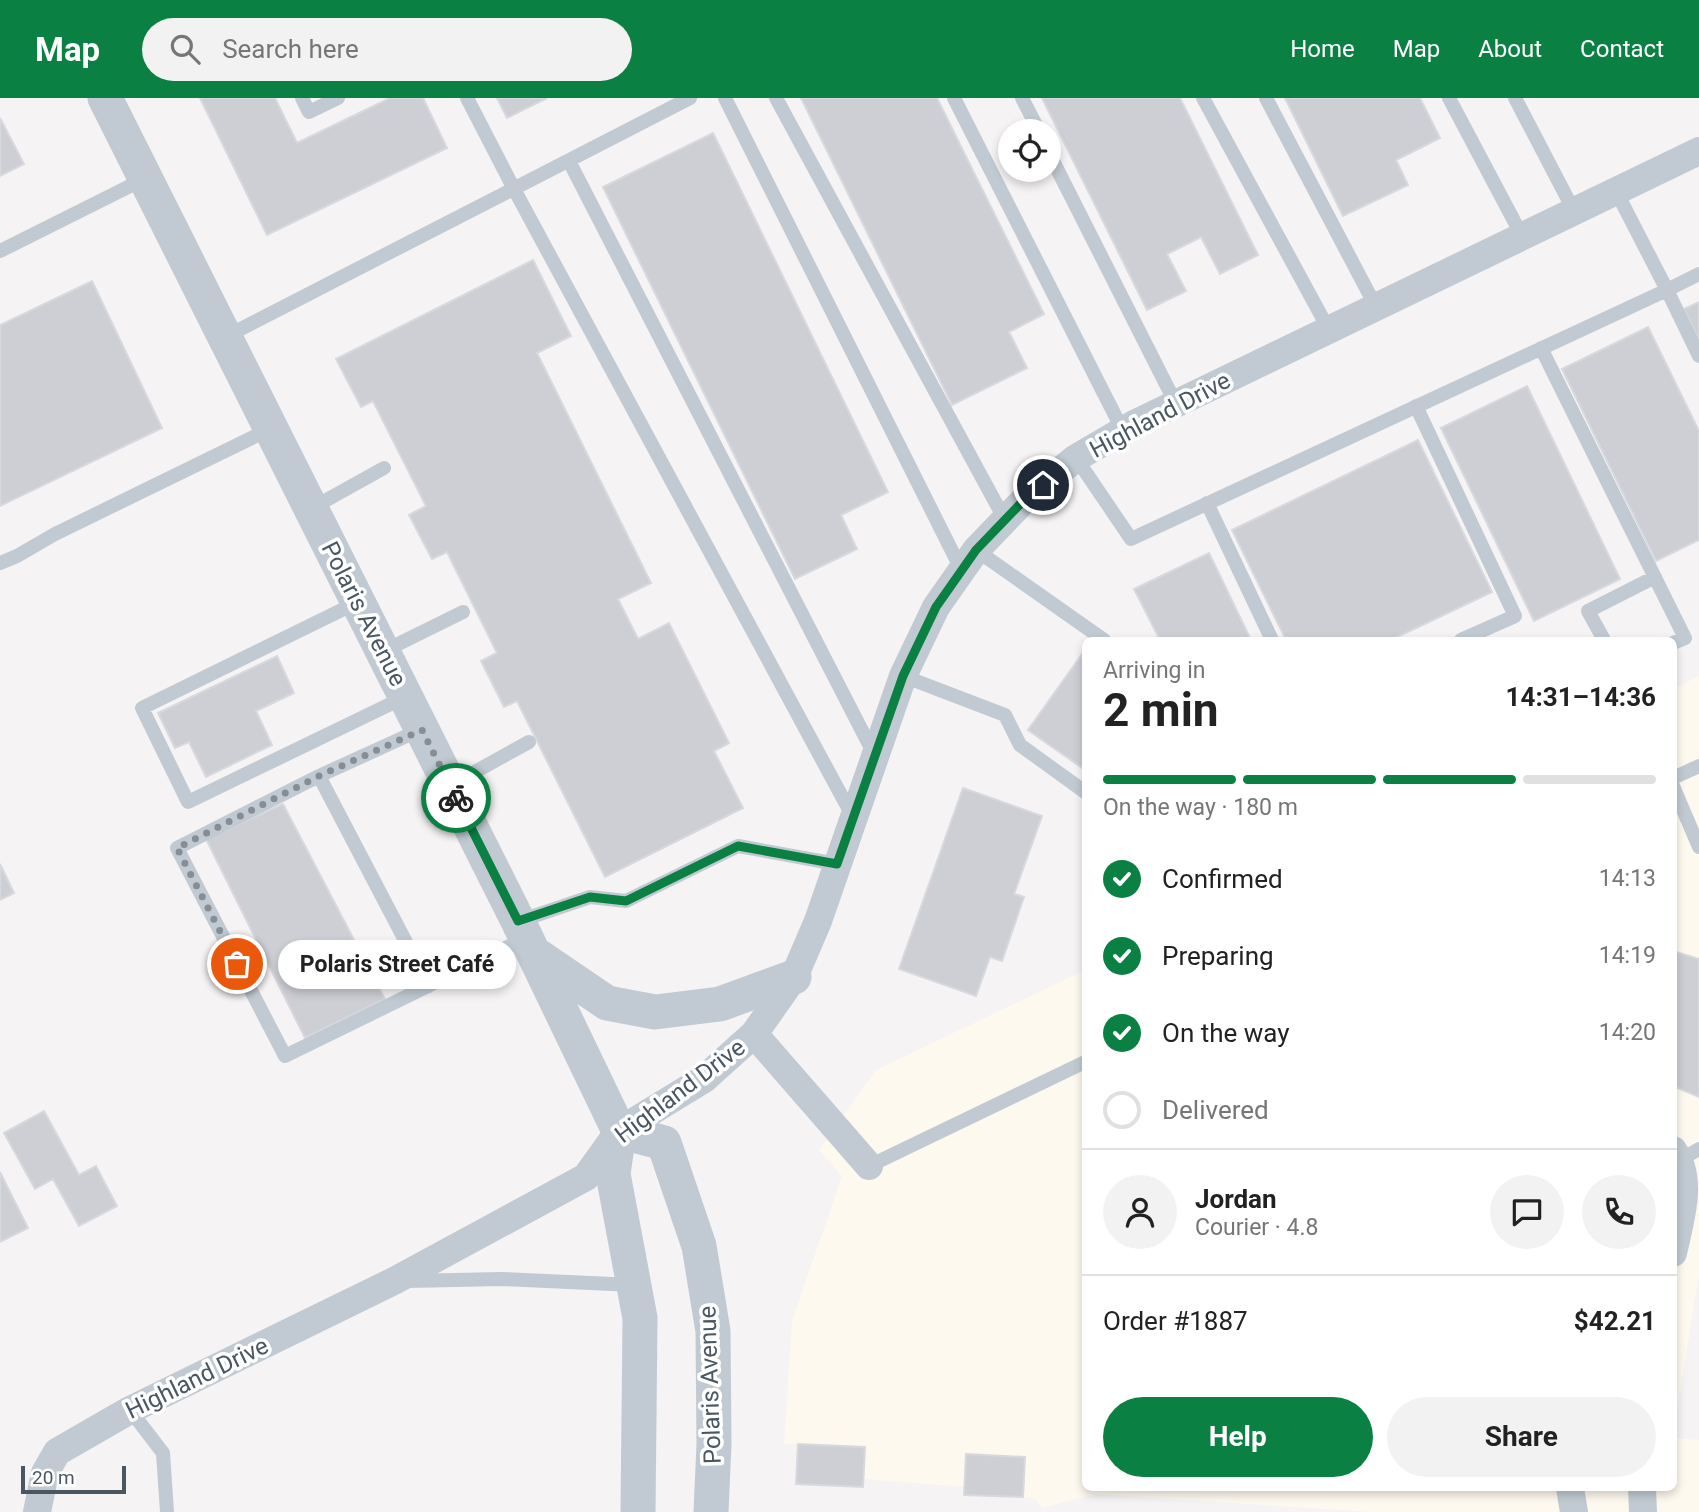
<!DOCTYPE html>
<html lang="en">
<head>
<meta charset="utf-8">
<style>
  body { margin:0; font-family:Roboto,sans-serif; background:#f2f2f2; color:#222; height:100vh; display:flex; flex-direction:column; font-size:26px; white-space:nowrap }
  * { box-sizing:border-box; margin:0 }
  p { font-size:23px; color:#767676 }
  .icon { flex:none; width:38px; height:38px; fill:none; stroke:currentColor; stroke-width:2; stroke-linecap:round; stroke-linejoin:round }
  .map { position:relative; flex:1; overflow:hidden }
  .details { position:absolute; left:1082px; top:539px; width:595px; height:854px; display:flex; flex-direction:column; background:#fff; border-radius:10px; box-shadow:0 4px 10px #0003 }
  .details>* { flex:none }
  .buttons { position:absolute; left:998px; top:21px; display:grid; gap:14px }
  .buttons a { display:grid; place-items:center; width:63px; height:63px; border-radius:50%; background:#fff; box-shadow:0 4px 10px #0003; font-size:35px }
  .scale { position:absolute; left:21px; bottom:18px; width:105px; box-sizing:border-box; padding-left:7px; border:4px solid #4a5661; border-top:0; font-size:19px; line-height:24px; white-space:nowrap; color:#4a5661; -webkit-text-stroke:5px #fff; paint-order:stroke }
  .pin { position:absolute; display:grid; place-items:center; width:60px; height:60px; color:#fff; margin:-30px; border:4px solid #fff; border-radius:50%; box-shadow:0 2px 7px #0007 }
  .courier { position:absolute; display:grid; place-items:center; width:70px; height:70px; margin:-35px; border:5px solid #0b8043; border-radius:50%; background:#fff; color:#222; box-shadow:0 2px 9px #0007 }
  .bubble { position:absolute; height:49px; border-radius:24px; background:#fff; box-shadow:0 4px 10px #0003; font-size:23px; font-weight:700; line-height:49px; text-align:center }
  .headline em { font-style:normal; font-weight:700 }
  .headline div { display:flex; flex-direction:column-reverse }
  .headline { display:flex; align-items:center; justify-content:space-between; height:119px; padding:0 21px }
  h1 { font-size:46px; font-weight:700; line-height:52px }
  .bar { display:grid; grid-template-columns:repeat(4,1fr); gap:10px 7px; align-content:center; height:84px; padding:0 21px }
  .bar i { height:9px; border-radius:5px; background:#e0e0e0 }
  .bar .current { background:#0b8043 }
  .bar p { grid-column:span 4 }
  .line { display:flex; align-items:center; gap:18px; padding:0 21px; border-top:2px solid #e0e0e0 }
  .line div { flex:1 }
  .round { display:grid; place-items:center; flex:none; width:74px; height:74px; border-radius:37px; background:#f2f2f2 }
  ol { padding:0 21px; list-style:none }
  li { display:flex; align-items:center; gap:21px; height:77px }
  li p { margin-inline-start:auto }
  li .icon { padding:7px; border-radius:50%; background:#0b8043; color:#fff; stroke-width:4 }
  li:last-child { color:#767676 }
  li i { width:38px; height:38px; border:4px solid #e0e0e0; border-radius:50% }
  .action { display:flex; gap:14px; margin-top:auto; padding:14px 21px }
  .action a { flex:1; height:80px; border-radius:42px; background:#0b8043; color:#fff; font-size:28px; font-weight:700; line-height:80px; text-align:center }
  .action a+a { background:#f2f2f2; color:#222 }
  header { display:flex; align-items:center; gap:42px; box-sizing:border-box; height:98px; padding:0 35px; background:#0b8043; color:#fff }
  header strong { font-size:33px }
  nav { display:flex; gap:38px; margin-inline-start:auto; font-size:24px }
  .search { width:490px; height:63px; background:#f2f2f2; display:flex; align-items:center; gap:18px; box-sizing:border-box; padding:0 24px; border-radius:38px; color:#767676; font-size:26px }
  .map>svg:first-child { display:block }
  .commercial { fill:#fdf9ef }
  .building { fill:#cdcfd5; stroke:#d7d9de; stroke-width:2 }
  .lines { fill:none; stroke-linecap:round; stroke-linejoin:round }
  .service { stroke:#c1cad2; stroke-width:14 }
  .minor { stroke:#c1cad2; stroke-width:28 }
  .tertiary { stroke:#c1cad2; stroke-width:35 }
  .done { stroke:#868d94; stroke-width:7; stroke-dasharray:0 12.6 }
  .route { stroke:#0b8043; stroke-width:9 }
  .labels { text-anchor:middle; stroke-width:7; stroke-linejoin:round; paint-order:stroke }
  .street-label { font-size:24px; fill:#4a5661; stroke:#fff }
</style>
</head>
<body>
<header>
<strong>Map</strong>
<div class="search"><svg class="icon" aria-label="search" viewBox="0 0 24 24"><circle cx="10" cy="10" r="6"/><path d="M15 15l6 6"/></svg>Search here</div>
<nav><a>Home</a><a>Map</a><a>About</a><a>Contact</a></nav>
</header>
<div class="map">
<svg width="1699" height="1414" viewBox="0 0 1699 1414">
  <rect width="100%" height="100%" fill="#f5f3f3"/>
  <!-- commercial -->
  <path class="commercial" d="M 1699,578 L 1699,1177 L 1673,1336 L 1673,591 Z
    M 1085,872 L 1085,1390 L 1673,1390 L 1673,1340 L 1699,1342 L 1699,1414 L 1371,1414 L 1096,1396 L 1042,1410 L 1035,1401 L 1023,1399 L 1025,1359 L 966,1356 L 965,1389 L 863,1381 L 864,1349 L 784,1346 L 792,1223 L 842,1078 L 819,1052 L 876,972 Z"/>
  <!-- building -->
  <path class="building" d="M 200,0 L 275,0 L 297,45 L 390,0 L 423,0 L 447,50 L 267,137 Z
    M 497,0 L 547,0 L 507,20 Z
    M 801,0 L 937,0 L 1044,216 L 1009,234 L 1027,270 L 952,307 Z
    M 1042,0 L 1180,0 L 1258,157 L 1220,176 L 1201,139 L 1167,156 L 1186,193 L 1147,212 Z
    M 1285,0 L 1420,0 L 1440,40 L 1396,62 L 1408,87 L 1343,118 Z
    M 0,20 L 24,66 L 0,78 Z
    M 713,35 L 888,394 L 841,417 L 857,451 L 795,481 L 603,89 Z
    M 533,162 L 571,238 L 537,255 L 651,485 L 618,501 L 638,541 L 669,525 L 729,645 L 714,653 L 743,710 L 605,779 L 517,603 L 504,609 L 481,563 L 497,555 L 447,454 L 432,461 L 409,417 L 426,408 L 373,303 L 361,309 L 336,261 Z
    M 92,183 L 162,330 L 0,408 L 0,227 Z
    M 1699,204 L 1699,242 L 1684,211 Z
    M 1648,229 L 1699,333 L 1699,442 L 1656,463 L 1562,271 Z
    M 1527,288 L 1620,481 L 1534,523 L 1441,330 Z
    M 1418,342 L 1492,494 L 1391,542 L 1286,542 L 1232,432 Z
    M 1209,455 L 1251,542 L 1160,542 L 1134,491 Z
    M 1085,552 L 1085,672 L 1028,632 Z
    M 277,558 L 294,595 L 256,613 L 272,647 L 206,679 L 189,644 L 175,650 L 158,615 Z
    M 963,690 L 1042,718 L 1014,796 L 1024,799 L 1002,863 L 990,859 L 976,898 L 899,871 Z
    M 283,706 L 385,901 L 305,940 L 206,741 Z
    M 0,766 L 14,795 L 0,802 Z
    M 1673,853 L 1699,861 L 1699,999 L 1673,988 Z
    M 44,1013 L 79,1077 L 96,1068 L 117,1108 L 79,1128 L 53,1081 L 35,1091 L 4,1035 Z
    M 0,1074 L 28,1130 L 0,1144 Z
    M 798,1346 L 865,1349 L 863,1389 L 796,1386 Z
    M 966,1356 L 1025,1359 L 1023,1399 L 964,1397 Z"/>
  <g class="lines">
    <!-- service -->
    <path class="service" d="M 302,0 L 309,14 L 338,0
      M 467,0 L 514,91 L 853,719
      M 725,0 L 962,473
      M 776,0 L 1005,422
      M 954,0 L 1123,333
      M 1022,0 L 1039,33
      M 1203,0 L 1329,232
      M 1266,0 L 1376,209
      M 1449,0 L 1522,138
      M 1515,0 L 1574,113
      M 1048,53 L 1176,306
      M 569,63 L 874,656
      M 0,153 L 144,81
      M 1699,176 L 1667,192 L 1699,258
      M 225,239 L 690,0
      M 1541,250 L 1685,540 L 1673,545
      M 1416,308 L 1515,518 L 1461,542
      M 1076,360 L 1131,441 L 1667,192 L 1616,93
      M 1207,405 L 1272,542
      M 312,410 L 384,370
      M 976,452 L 1104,542
      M 0,465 L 17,458 L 55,436 L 270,331
      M 358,504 L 142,610 L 188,704 L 405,599
      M 1604,542 L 1588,513 L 1655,479
      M 384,553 L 463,514
      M 903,578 L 1005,617 L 1020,647 L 1085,694
      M 422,631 L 319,678 L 177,750 L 285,958 L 526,840
      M 319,678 L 429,888
      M 1673,680 L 1699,668
      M 451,687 L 529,644
      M 1673,688 L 1699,749
      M 519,823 L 590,799 L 626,803 L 738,748 L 837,766
      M 1680,1062 L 1699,1051
      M 869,1068 L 1085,964
      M 406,1183 L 502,1181 L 634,1187
      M 130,1312 L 163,1355 L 167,1414"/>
    <!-- minor -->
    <path class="minor" d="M 754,936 L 869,1068
      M 1673,1052 C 1694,1082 1680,1122 1673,1155
      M 1570,1390 L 1574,1414
      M 1642,1390 L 1643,1414
      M 37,1414 L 45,1375 L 57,1354 L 130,1312 L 394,1183 L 586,1079 L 619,1033 L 704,981 L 754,936 L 794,879 L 818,823 L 903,578 L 936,509 L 976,452 L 1026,400 L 1076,360 L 1134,326 L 1699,53"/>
    <!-- tertiary -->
    <path class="tertiary" d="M 105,0 L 518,823 L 619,1033 L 613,1076 L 640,1220 L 638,1414
      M 535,856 L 607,905 L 655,914 L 720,906 L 794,879
      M 619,1033 L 664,1045 L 699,1148 L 713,1233 L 714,1346 L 711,1414"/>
  </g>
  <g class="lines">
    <!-- done -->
    <path class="done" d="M 237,866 L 177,750 L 319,678 L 422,632 L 456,700"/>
    <!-- route -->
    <path class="route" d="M 456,700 L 518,823 L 590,799 L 626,803 L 738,748 L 837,766 L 903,578 L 936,509 L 976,452 L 1026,400 L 1043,387"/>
  </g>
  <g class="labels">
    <!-- street labels -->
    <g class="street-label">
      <text transform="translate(1160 317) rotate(-28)" y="8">Highland Drive</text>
      <text transform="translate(364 516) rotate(63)" y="8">Polaris Avenue</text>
      <text transform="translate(680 993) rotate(-37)" y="8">Highland Drive</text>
      <text transform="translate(197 1280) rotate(-26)" y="8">Highland Drive</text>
      <text transform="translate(710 1287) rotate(-92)" y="8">Polaris Avenue</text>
    </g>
  </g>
</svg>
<div class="buttons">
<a><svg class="icon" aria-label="locate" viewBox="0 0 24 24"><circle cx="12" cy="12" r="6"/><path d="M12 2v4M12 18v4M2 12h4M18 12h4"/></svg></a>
</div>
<div class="scale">20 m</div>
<div class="pin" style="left:237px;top:866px;background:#ea580c"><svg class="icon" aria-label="bag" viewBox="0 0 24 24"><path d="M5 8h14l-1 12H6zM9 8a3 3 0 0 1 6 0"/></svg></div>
<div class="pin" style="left:1043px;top:387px;background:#1f2937"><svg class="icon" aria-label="home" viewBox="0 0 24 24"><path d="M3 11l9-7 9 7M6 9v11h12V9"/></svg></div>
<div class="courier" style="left:456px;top:700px"><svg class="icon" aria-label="bike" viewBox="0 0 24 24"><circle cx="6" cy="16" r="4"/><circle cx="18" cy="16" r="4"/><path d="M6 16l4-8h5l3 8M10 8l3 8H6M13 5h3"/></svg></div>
<div class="bubble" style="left:278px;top:842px;width:238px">Polaris Street Café</div>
<section class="details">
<div class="headline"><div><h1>2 min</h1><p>Arriving in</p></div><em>14:31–14:36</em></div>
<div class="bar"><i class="current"></i><i class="current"></i><i class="current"></i><i></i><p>On the way · 180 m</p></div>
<ol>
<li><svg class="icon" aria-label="check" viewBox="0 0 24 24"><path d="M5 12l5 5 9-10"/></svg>Confirmed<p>14:13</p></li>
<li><svg class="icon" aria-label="check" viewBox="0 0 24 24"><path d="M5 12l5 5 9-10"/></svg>Preparing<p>14:19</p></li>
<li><svg class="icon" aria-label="check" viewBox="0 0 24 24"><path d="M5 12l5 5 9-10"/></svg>On the way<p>14:20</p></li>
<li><i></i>Delivered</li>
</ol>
<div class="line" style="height:126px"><a class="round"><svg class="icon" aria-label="person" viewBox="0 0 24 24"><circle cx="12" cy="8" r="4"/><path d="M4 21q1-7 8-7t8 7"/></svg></a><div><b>Jordan</b><p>Courier · 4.8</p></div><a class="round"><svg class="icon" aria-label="chat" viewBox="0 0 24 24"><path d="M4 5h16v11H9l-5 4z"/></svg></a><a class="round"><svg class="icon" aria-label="phone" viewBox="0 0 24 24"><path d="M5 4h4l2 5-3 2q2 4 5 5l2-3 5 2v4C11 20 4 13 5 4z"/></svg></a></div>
<div class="line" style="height:91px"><div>Order #1887</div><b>$42.21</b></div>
<div class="action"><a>Help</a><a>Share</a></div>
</section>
</div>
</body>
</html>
